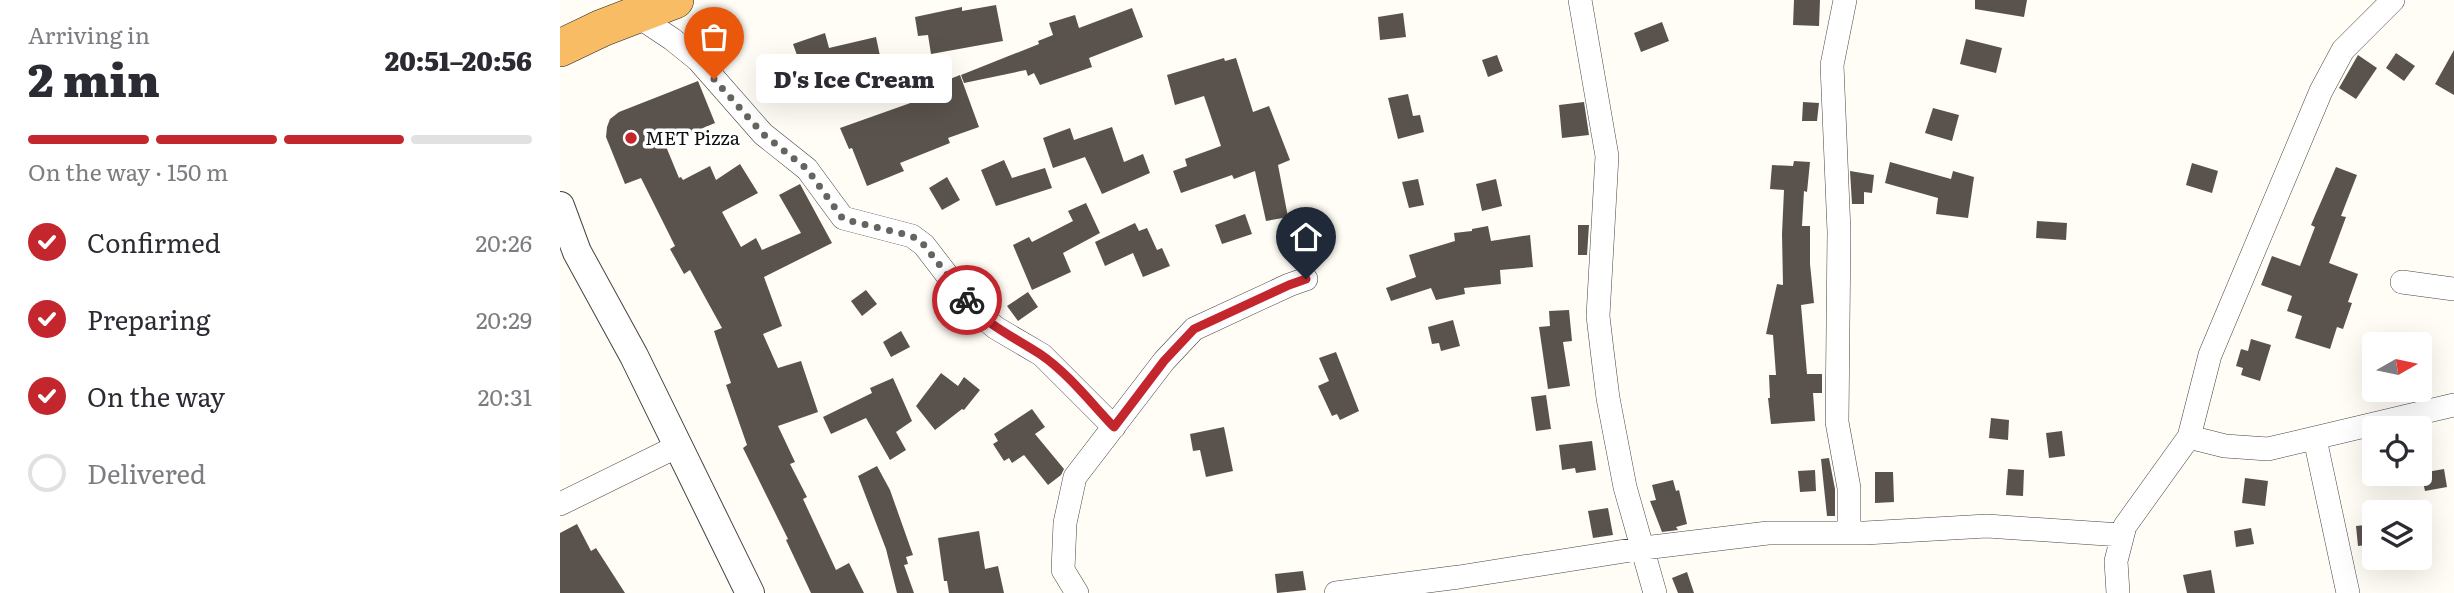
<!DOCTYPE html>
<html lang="en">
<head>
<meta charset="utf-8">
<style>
  body { margin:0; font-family:Literata,serif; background:#f2f2f3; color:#2b2b33; height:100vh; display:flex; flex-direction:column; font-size:26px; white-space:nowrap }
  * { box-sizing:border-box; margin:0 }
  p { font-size:23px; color:#7c7c81 }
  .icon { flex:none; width:38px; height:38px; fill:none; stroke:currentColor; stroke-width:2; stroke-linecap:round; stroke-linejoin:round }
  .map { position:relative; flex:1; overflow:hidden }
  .drawer { display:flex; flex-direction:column; background:#fff; width:560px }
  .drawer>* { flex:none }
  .needle { width:46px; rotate:81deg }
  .buttons { position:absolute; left:1802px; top:332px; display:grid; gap:14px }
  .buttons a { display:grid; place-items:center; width:70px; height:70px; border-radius:7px; background:#fff; box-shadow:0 7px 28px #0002; font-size:35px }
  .pin { position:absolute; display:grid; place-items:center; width:60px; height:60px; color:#fff; margin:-72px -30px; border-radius:50% 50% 50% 0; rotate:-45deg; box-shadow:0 0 7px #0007 }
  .pin .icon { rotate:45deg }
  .courier { position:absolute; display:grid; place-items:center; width:70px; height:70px; margin:-35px; border:5px solid #c4262e; border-radius:50%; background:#fff; color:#222; box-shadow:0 2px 9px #0007 }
  .bubble { position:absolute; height:49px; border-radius:7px; background:#fff; box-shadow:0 7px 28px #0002; font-size:23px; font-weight:800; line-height:49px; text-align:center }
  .summary em { font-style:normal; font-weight:800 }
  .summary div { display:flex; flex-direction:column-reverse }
  .summary { display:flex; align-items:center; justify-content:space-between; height:119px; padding:0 28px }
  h1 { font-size:46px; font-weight:800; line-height:52px }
  .bar { display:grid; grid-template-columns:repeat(4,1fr); gap:10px 7px; align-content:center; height:84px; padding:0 28px }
  .bar i { height:9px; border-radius:5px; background:#e1e1e2 }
  .bar .on { background:#c4262e }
  .bar p { grid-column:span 4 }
  ol { padding:0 28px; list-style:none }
  li { display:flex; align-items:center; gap:21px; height:77px }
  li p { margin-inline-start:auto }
  li .icon { padding:7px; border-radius:50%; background:#c4262e; color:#fff; stroke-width:4 }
  li:last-child { color:#7c7c81 }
  li i { width:38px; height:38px; border:4px solid #e1e1e2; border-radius:50% }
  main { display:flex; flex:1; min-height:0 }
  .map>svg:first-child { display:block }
  .building { fill:#5a524d }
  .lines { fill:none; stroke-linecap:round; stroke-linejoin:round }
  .minor-casing { stroke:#444; stroke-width:24 }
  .tertiary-casing { stroke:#444; stroke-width:30 }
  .trunk-casing { stroke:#222; stroke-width:38 }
  .minor { stroke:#fff; stroke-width:23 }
  .tertiary { stroke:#fff; stroke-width:28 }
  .trunk { stroke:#f7bc64; stroke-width:37 }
  .done { stroke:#646461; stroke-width:7; stroke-dasharray:0 12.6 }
  .route { stroke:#c4262e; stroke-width:9 }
  .poi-dot { fill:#c4262e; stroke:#fff; stroke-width:2.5 }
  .labels { text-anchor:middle; stroke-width:7; stroke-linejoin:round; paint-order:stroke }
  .poi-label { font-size:19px; fill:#111; stroke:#fff; text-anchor:start }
</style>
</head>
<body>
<main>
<section class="drawer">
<div class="summary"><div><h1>2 min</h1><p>Arriving in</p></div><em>20:51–20:56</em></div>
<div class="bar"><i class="on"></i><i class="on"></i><i class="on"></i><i></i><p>On the way · 150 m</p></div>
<ol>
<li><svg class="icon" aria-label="check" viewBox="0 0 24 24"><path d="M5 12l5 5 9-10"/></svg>Confirmed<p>20:26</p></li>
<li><svg class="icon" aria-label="check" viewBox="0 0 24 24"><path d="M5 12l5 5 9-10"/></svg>Preparing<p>20:29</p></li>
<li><svg class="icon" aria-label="check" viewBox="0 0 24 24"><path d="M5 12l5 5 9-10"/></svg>On the way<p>20:31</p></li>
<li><i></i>Delivered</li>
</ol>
</section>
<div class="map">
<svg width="1894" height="593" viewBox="0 0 1894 593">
  <rect width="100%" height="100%" fill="#fffdf5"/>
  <!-- building -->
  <path class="building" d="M 1234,0 L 1260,0 L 1259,26 L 1233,25 Z
    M 1415,0 L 1467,0 L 1464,17 L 1415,9 Z
    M 436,5 L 443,41 L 371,54 L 368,35 L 358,36 L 355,17 L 402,7 L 402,11 Z
    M 572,8 L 583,37 L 529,58 L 532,67 L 480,85 L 474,73 L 468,76 L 466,70 L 404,83 L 401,75 L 479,44 L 478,41 L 493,35 L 489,23 L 515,15 L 519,28 Z
    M 843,13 L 846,37 L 820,40 L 818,17 Z
    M 1102,22 L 1109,41 L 1081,52 L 1074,33 Z
    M 265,33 L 269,48 L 316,37 L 320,56 L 275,66 L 276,69 L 237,82 L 240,88 L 222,97 L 210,70 L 238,58 L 233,44 Z
    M 1406,39 L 1442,48 L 1436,73 L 1400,64 Z
    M 1894,50 L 1894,95 L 1875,84 Z
    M 1836,53 L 1855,66 L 1844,81 L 1826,68 Z
    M 937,55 L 943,71 L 928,77 L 922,60 Z
    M 1798,55 L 1817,68 L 1796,99 L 1779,88 Z
    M 664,58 L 665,61 L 676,58 L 693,112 L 709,106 L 730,160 L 718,165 L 728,217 L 706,221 L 695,171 L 674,179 L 672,175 L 621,193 L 613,171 L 627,166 L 625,159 L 661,146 L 644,96 L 615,105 L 607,75 Z
    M 400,75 L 419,127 L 388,138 L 390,143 L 340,163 L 344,171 L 307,186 L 292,148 L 289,149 L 280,128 L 373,95 L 370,87 Z
    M 138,81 L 155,123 L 105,144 L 119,178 L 121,177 L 123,180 L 150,166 L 156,180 L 180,164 L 198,193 L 162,212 L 181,247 L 196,238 L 202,250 L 241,233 L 219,195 L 240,184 L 272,243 L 204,277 L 222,326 L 203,334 L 218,368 L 241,361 L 258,412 L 218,426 L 235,462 L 230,464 L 247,497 L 243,499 L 276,570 L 289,563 L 304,593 L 251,593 L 226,540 L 228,539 L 183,448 L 187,445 L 166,385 L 171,383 L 154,331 L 162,328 L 130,270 L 124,274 L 110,249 L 115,246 L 81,178 L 65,184 L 46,137 L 47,127 L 50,119 L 59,112 Z
    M 848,94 L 853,116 L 860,115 L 864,132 L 838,139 L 828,98 Z
    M 1024,102 L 1029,135 L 1002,138 L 999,105 Z
    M 1243,102 L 1259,103 L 1257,121 L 1242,121 Z
    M 1373,108 L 1399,115 L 1392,141 L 1365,133 Z
    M 552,127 L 564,162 L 583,154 L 590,173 L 542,194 L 525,157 L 493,168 L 483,138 L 510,128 L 514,140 Z
    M 444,160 L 452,178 L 485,168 L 492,188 L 436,206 L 421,170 Z
    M 1234,161 L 1250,162 L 1247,192 L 1244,191 L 1242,226 L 1250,226 L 1250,264 L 1254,303 L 1241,305 L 1247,374 L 1262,374 L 1262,393 L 1253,393 L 1255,421 L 1211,424 L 1208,398 L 1210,398 L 1209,375 L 1216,375 L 1213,335 L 1206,334 L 1217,284 L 1223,285 L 1222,234 L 1224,190 L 1210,189 L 1212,165 L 1233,166 Z
    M 1330,162 L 1391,179 L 1393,171 L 1414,177 L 1408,218 L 1376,214 L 1378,198 L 1325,183 Z
    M 1632,163 L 1658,171 L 1652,193 L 1626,185 Z
    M 1776,167 L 1797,175 L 1781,216 L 1786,217 L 1769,263 L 1798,274 L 1788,302 L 1792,303 L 1783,329 L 1777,327 L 1770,349 L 1735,338 L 1742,316 L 1727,311 L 1732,296 L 1701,285 L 1712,256 L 1740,266 L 1755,227 L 1751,225 Z
    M 1290,171 L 1314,175 L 1312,193 L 1304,192 L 1304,204 L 1292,204 Z
    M 387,177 L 400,200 L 382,210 L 369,188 Z
    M 858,179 L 864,205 L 849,208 L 842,182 Z
    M 936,179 L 942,206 L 922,211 L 916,184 Z
    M 526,203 L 540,233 L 503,253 L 511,272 L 472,290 L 453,245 L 469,237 L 472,242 L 513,221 L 508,211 Z
    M 685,214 L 692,234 L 662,244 L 655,225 Z
    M 1477,221 L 1507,223 L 1506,240 L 1476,238 Z
    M 575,223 L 579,231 L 587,228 L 597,250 L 602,248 L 610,266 L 583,277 L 573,253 L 545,266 L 535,242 Z
    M 1018,225 L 1029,225 L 1027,255 L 1018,255 Z
    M 928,226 L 931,241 L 970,235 L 973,267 L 940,270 L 941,284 L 904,288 L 905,294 L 876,300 L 871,288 L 831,301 L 826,288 L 856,277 L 849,255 L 895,241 L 894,233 L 912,231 L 912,229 Z
    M 306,290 L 317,304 L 302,316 L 291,301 Z
    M 468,292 L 478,307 L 458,321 L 447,306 Z
    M 1009,310 L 1012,341 L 1003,342 L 1010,386 L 988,389 L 979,327 L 990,326 L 989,311 Z
    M 893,320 L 900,346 L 881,351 L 879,343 L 872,344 L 868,327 Z
    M 341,331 L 350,347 L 331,357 L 323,342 Z
    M 1691,339 L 1711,345 L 1700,381 L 1681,375 L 1683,368 L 1676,366 L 1681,349 L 1688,351 Z
    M 776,352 L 799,411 L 780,420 L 777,414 L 772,416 L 758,386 L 769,381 L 759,358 Z
    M 381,373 L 398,386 L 404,377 L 420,390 L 404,410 L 402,409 L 375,430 L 356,406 Z
    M 333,378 L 352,421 L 336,432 L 346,450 L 330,460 L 306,418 L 271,434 L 263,417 L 312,393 L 310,388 Z
    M 986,395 L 991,429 L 976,431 L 971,397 Z
    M 472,409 L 485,427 L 475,434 L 504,469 L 501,475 L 488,485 L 464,455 L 452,463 L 449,458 L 444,461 L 433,444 L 438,441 L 434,434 Z
    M 1431,418 L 1449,420 L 1448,440 L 1429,438 Z
    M 664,427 L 673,471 L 646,477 L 640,450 L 633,451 L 630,434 Z
    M 1502,431 L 1505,456 L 1489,458 L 1486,433 Z
    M 1032,441 L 1036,470 L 1016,473 L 1015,468 L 1002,470 L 999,445 Z
    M 1269,458 L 1275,489 L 1275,516 L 1267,516 L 1261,459 Z
    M 317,466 L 330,490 L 353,555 L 346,557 L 348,564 L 344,565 L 354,593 L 337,593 L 326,549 L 298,476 Z
    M 1448,469 L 1464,470 L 1463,496 L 1446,495 Z
    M 1884,469 L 1887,487 L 1865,491 L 1861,473 Z
    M 1255,470 L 1256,491 L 1240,492 L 1238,471 Z
    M 1315,472 L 1333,472 L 1334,502 L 1315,503 Z
    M 1685,478 L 1708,481 L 1705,506 L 1682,503 Z
    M 1113,480 L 1116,491 L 1119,490 L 1127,524 L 1116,527 L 1118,530 L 1102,532 L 1090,501 L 1096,500 L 1092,485 Z
    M 1048,508 L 1053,535 L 1033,538 L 1028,511 Z
    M 17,524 L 31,551 L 36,548 L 65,593 L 0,593 L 0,533 Z
    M 1815,524 L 1815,544 L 1798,546 L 1796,526 Z
    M 1691,528 L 1694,544 L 1676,547 L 1674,531 Z
    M 419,531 L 425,569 L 438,566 L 444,593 L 389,593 L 387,581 L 384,581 L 378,538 Z
    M 1651,570 L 1655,593 L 1627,593 L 1623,575 Z
    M 743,571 L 746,590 L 717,593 L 715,574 Z
    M 1127,572 L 1134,593 L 1118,593 L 1112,578 Z"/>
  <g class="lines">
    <defs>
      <path id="minor" d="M 1020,0 L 1047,156 L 1038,316 L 1042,350 L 1048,398 L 1065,487 L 1095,593
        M 1285,0 L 1272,65 L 1279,232 L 1277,422 L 1289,488 L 1289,532
        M 76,15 L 112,39 L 138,60 L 203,134 L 247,169 L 283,218 L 352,236 L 364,245 L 414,310 L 436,328 L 482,355 L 554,427
        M 1842,282 L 1894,289
        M 1629,437 L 1665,446 L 1708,449 L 1894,405
        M 1755,439 L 1788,593
        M 0,504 L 118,446
        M 517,593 L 503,570 L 505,523 L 515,477 L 604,361 L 634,329 L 729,285 L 746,279
        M 776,593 L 899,577 L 1084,548 L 1208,533 L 1305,533 L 1427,526 L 1561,535
        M 1558,593 L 1556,561 L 1565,526 L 1629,437 L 1650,355 L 1761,91 L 1783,50 L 1833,0"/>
      <path id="tertiary" d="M 0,206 L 17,252 L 74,356 L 190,593"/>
      <path id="trunk" d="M 0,48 L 42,28 L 115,0"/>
    </defs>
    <!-- minor casing -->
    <use href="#minor" class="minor-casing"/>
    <!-- tertiary casing -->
    <use href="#tertiary" class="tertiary-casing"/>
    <!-- trunk casing -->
    <use href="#trunk" class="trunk-casing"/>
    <!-- minor -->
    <use href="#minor" class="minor"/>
    <!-- tertiary -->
    <use href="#tertiary" class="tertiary"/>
    <!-- trunk -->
    <use href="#trunk" class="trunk"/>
  </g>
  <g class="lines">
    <!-- done -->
    <path class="done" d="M 154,79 L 203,134 L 247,169 L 283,219 L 352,236 L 364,245 L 407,300"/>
    <!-- route -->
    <path class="route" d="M 407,300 C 426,325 454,337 480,354 C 508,373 531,403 554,427 L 604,361 L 634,329 L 729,285 L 746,279"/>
  </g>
  <!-- markers -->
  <circle class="poi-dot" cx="71" cy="138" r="7"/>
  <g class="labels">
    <!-- poi labels -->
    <g class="poi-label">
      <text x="85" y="145">MET Pizza</text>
    </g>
  </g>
</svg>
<div class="buttons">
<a><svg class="needle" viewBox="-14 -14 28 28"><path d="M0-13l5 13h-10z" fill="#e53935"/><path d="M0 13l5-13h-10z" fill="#7c7c81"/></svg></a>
<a><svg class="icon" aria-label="locate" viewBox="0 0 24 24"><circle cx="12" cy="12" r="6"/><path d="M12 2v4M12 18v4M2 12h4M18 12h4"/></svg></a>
<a><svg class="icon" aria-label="layers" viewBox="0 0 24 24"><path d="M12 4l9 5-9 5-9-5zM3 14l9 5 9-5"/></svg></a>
</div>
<div class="pin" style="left:154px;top:79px;background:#ea580c"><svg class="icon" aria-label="bag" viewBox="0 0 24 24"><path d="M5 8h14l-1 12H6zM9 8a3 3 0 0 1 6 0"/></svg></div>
<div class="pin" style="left:746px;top:279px;background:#1f2937"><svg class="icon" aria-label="home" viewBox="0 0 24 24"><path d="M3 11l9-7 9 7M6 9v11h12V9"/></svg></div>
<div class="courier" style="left:407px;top:300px"><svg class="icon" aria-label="bike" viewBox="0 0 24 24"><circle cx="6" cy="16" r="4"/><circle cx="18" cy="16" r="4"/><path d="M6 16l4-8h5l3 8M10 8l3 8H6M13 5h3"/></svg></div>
<div class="bubble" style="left:196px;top:54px;width:196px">D's Ice Cream</div>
</div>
</main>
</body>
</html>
